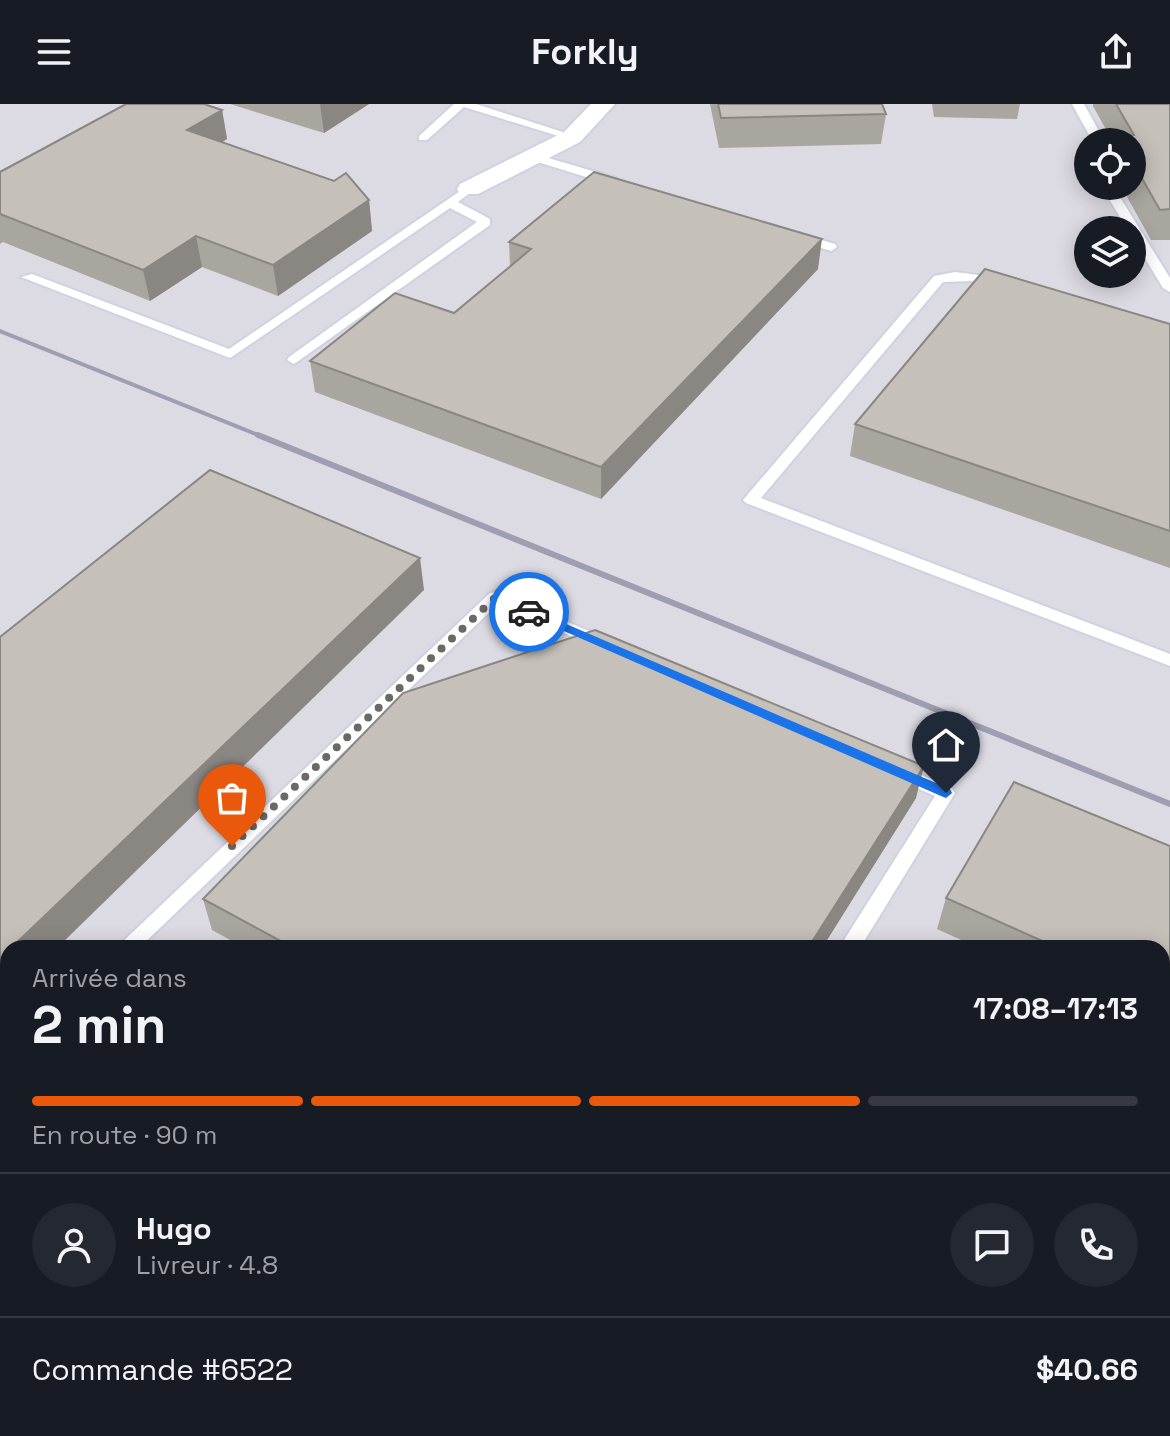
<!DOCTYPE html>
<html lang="fr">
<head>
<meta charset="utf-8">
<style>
  body { margin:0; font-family:"Space Grotesk",sans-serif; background:#242831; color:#f1f3f6; height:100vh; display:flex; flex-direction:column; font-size:30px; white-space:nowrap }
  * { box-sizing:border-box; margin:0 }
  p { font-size:26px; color:#9ea1a6 }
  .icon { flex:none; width:44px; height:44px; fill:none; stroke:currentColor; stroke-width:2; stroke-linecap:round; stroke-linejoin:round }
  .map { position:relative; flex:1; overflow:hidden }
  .details { position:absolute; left:0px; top:836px; width:1170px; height:496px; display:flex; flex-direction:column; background:#171b24; border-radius:24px 24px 0 0; box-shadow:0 4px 20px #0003 }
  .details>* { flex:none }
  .controls { position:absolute; left:1074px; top:24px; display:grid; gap:16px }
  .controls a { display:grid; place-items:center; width:72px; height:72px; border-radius:50%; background:#171b24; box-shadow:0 4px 20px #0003; font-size:40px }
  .pin { position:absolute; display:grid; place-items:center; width:68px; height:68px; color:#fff; margin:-82px -34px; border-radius:50% 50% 50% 0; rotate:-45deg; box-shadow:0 0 8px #0007 }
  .pin .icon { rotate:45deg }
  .courier { position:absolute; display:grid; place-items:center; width:80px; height:80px; margin:-40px; border:6px solid #1a73e8; border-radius:50%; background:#fff; color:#222; box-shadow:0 2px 10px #0007 }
  .head em { font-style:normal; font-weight:700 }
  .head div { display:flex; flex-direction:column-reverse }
  .head { display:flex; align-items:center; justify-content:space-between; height:136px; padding:0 32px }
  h1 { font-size:52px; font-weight:700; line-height:60px }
  .bar { display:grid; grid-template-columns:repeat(4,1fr); gap:12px 8px; align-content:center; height:96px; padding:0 32px }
  .bar i { height:10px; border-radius:6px; background:#363941 }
  .bar .active { background:#ea580c }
  .bar p { grid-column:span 4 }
  .line { display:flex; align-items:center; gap:20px; padding:0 32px; border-top:2px solid #363941 }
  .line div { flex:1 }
  .round { display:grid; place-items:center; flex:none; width:84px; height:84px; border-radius:42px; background:#242831 }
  header { display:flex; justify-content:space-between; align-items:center; height:104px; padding:0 32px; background:#171b24; font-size:36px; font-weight:700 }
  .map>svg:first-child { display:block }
  .industrial { fill:#dcdae2; fill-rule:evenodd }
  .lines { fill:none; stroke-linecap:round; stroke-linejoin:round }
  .service-casing { stroke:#cfd2e0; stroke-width:4 }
  .minor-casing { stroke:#cfd2e0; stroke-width:4 }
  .service { fill:#fff; fill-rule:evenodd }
  .minor { fill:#fff; fill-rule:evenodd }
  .rail-far1 { stroke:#9d9fb1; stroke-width:4 }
  .rail { stroke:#9d9fb1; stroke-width:6 }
  .wall { fill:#a9a59f }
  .shaded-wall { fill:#8a8682 }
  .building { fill:#c5c0b9; stroke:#8a8682; stroke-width:2 }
  .route { fill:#1a73e8 }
  .done { stroke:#6b6965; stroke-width:8; stroke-dasharray:0 14.4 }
</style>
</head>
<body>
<header><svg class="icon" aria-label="menu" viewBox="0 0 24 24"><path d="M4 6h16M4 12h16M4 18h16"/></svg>Forkly<svg class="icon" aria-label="share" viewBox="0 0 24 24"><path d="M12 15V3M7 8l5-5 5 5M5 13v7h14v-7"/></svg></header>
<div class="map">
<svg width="1170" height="1332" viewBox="0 0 1170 1332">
  <rect width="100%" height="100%" fill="#eae3d9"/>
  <!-- industrial -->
  <path class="industrial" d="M 0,0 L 1170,0 L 1170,1332 L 0,1332 ZM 1088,38 L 1132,38 L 1132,82 L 1088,82 ZM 1088,126 L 1132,126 L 1132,170 L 1088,170 ZM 8,844 L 1162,844 L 1162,1324 L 8,1324 Z"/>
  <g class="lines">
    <defs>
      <path id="service" d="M 454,0 L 476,0 L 578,33 L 568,35 L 464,3 L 427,36 L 419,36 L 419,32 Z
        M 1072,0 L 1084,0 L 1105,38 L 1093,38 Z
        M 535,50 L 616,74 L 618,77 L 612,81 L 531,56 L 531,52 Z
        M 469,81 L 475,85 L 458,98 L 490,115 L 490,121 L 294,260 L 287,256 L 289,253 L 477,118 L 450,104 L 230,254 L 21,173 L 32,170 L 229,245 Z
        M 1101,82 L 1113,82 L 1170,174 L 1170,188 L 1163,184 L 1132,133 L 1132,126 L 1128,126 Z
        M 798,129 L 835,140 L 837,143 L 831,147 L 794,136 L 792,133 Z
        M 955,168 L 986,172 L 1009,180 L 1002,184 L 971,177 L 943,178 L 761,394 L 1170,550 L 1170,562 L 746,399 L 743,396 L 934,172 Z
        M 496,488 L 608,535 L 610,539 L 608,543 L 596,543 L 498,500 L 139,844 L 116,844 L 490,489 Z
        M 900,662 L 952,684 L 955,689 L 860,844 L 839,844 L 935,692 L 894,674 L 891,669 Z
        M 8,953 L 8,976 L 0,979 L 0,956 Z
        M 537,1324 L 563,1324 L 560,1332 L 534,1332 Z"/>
      <path id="minor" d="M 591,0 L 615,0 L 580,38 L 478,90 L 460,90 L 457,85 L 460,80 L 564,28 Z
        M 1013,1324 L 1063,1324 L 1060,1332 L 1010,1332 Z"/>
    </defs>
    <!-- service casing -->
    <use href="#service" class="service-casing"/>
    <!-- minor casing -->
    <use href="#minor" class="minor-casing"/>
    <!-- service -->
    <use href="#service" class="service"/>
    <!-- minor -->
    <use href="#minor" class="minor"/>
    <!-- rail-far1 -->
    <path class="rail-far1" d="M 0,227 L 263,333"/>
    <!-- rail -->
    <path class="rail" d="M 258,331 L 1170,700"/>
  </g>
  <!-- wall -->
  <path class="wall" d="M 230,0 L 369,0 L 324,29 Z
    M 710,0 L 882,0 L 886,10 L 881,40 L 719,44 Z
    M 932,0 L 1020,0 L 1017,15 L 934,13 Z
    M 1093,0 L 1170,0 L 1170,136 L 1151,136 L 1121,82 L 1132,82 L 1132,38 L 1113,38 L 1093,2 Z
    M 222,6 L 227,35 L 222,38 L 369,96 L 372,127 L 278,192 L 202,163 L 150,197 L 3,138 L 0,140 L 0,68 Z
    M 509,138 L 818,165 L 601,395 L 315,288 L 310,257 L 454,209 L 510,162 Z
    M 1170,220 L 1170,464 L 850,352 L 855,320 Z
    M 916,694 L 822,844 L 245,844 L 212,826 L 203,795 Z
    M 1170,742 L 1170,931 L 1162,927 L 1162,844 L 979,844 L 937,825 L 946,794 Z
    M 866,1324 L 884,1324 L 880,1332 Z"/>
  <!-- shaded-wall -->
  <path class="shaded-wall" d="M 320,0 L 369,0 L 324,29 Z
    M 222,6 L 227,35 L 193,56 L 187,26 Z
    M 369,96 L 372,127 L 278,192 L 273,161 Z
    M 196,132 L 202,163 L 150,197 L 143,166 Z
    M 822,135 L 818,165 L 601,395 L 601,363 Z
    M 420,454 L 424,486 L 57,844 L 11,844 Z
    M 924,662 L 916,694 L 822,844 L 808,844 Z
    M 8,847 L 8,892 L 0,900 L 0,855 Z
    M 504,1324 L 522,1324 L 517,1332 L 499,1332 Z"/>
  <!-- building -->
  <path class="building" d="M 126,0 L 204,0 L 222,6 L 187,26 L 334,77 L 346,69 L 369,96 L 273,161 L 196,132 L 143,166 L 0,110 L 0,68 Z
    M 718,0 L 882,0 L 886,10 L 721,14 Z
    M 1116,0 L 1170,0 L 1170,105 L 1160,106 L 1132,57 L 1132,38 L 1121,38 L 1117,32 L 1134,31 Z
    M 594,68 L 822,135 L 601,363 L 310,257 L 395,189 L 454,209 L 531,145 L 509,138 Z
    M 985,165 L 1170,220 L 1170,427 L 855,320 Z
    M 210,366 L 420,454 L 11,844 L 8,844 L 8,847 L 0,855 L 0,533 Z
    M 595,526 L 924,662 L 808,844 L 272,844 L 279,836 L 203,795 L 403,589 Z
    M 1014,678 L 1170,742 L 1170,894 L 1162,891 L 1162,844 L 1058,844 L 946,794 Z
    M 8,1134 L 8,1324 L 504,1324 L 499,1332 L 0,1332 L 0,1143 Z
    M 631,1324 L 680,1324 L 693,1332 L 627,1332 Z"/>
  <!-- route -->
  <path class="route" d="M 529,504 L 950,685 L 952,689 L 946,694 L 941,692 L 525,510 L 525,505 Z"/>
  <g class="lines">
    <!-- done -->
    <path class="done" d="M 232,742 L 496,493 L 529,508"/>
  </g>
</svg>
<div class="controls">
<a><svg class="icon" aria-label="locate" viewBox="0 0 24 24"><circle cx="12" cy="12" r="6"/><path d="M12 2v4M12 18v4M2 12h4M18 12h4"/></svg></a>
<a><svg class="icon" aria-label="layers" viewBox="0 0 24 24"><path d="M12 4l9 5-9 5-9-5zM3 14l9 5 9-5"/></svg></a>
</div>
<div class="pin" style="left:232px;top:742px;background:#ea580c"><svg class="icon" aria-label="bag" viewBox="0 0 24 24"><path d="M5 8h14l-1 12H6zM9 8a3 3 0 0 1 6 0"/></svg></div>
<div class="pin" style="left:946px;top:689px;background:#1f2937"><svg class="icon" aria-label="home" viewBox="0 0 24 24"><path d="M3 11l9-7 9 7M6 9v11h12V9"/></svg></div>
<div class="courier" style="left:529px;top:508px"><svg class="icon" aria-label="car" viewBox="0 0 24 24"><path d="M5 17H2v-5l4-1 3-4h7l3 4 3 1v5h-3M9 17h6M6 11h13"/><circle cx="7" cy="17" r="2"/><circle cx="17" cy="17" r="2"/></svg></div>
<section class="details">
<div class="head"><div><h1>2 min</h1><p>Arrivée dans</p></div><em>17:08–17:13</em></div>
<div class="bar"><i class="active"></i><i class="active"></i><i class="active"></i><i></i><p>En route · 90 m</p></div>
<div class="line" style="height:144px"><a class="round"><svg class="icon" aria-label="person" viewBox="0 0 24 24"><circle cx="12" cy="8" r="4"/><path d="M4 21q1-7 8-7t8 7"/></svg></a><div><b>Hugo</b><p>Livreur · 4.8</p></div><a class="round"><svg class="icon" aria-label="chat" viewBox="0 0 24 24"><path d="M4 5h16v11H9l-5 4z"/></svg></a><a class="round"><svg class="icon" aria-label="phone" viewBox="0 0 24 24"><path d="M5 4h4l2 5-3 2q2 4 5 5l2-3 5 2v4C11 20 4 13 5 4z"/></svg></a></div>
<div class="line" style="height:104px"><div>Commande #6522</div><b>$40.66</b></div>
</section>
</div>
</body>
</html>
